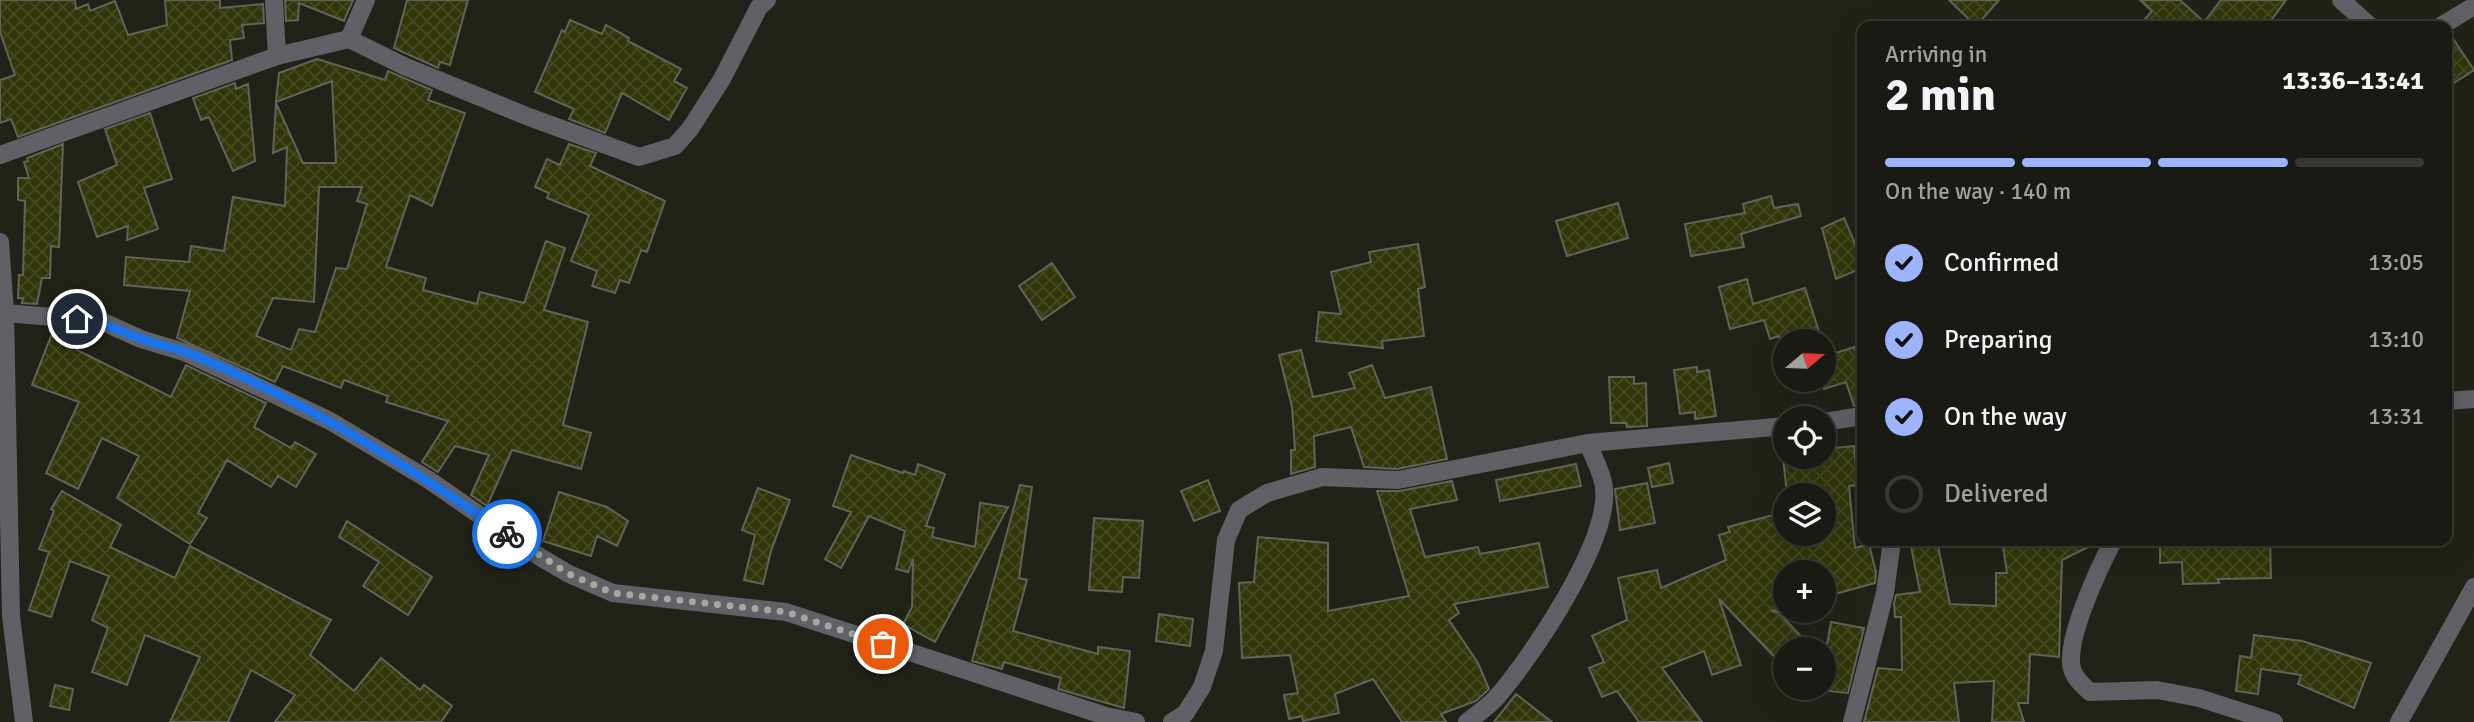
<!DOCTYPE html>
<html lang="en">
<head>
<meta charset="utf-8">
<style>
  body { margin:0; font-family:Signika,sans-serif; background:#262721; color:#f1f3f6; height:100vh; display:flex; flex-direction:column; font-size:26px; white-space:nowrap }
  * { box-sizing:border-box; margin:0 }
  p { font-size:23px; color:#9fa1a0 }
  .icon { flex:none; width:38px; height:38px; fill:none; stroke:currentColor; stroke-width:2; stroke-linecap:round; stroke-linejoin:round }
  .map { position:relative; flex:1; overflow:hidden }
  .panel { position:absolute; left:1857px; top:21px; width:595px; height:525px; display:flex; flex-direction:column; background:#191a13; border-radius:14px; box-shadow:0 7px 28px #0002,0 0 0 2px #373833 }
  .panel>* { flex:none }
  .needle { width:46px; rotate:71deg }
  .controls { position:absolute; left:1773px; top:329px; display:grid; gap:14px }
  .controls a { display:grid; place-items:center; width:63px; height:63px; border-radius:50%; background:#191a13; box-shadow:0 7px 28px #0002,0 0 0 2px #373833; font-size:35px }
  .pin { position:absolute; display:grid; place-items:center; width:60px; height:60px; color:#fff; margin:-30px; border:4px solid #fff; border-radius:50%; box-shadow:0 2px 7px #0007 }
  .courier { position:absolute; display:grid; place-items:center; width:70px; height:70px; margin:-35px; border:5px solid #1a73e8; border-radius:50%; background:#fff; color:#222; box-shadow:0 2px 9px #0007 }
  .overview em { font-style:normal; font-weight:700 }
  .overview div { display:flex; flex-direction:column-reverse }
  .overview { display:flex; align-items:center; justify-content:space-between; height:119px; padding:0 28px }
  h1 { font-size:46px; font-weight:700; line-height:52px }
  .bar { display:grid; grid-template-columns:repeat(4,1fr); gap:10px 7px; align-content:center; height:84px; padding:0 28px }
  .bar i { height:9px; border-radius:5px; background:#373833 }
  .bar .selected { background:#9db4fd }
  .bar p { grid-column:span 4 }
  ol { padding:0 28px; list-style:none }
  li { display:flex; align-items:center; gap:21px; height:77px }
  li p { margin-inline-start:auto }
  li .icon { padding:7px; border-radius:50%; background:#9db4fd; color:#111; stroke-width:4 }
  li:last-child { color:#9fa1a0 }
  li i { width:38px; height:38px; border:4px solid #373833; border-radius:50% }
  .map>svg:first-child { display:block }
  .building { fill:url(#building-cross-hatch); stroke:#626459; stroke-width:2; fill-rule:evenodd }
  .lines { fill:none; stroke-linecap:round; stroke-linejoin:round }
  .minor { stroke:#5f6166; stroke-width:18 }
  .done { stroke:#a6a8a0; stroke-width:7; stroke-dasharray:0 12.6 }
  .route { stroke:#1a73e8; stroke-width:9 }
</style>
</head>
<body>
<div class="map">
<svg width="2474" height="722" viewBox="0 0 2474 722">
  <defs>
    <pattern id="building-cross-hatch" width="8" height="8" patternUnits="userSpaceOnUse" patternTransform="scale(1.75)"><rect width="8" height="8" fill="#32360a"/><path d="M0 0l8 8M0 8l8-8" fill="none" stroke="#464a22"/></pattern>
  </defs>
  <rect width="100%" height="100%" fill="#212319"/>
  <!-- building -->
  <path class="building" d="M 0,0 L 75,0 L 76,9 L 88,4 L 90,11 L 115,1 L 128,35 L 167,25 L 165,0 L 220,0 L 220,8 L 263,4 L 264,23 L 242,25 L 244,38 L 230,40 L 232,60 L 18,137 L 11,119 L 0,123 L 0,80 L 15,75 L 0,32 Z
    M 285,0 L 353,0 L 344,21 L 299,3 L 298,20 L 286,21 Z
    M 407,0 L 468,0 L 450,65 L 440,62 L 438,68 L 394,48 Z
    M 1949,0 L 1999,0 L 1976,26 Z
    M 2140,0 L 2180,0 L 2204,22 L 2221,0 L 2286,0 L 2267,26 L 2139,26 L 2152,11 Z
    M 570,20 L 602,34 L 606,25 L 629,38 L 628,41 L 681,69 L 674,81 L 687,88 L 669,120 L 622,93 L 605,133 L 569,119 L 574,109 L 535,92 L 562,30 L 565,32 Z
    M 2450,34 L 2474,70 L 2446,88 L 2446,36 Z
    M 317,59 L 385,80 L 388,71 L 432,90 L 428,100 L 465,113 L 432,206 L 410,195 L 386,267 L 426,278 L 423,290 L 477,304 L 480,292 L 524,303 L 546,241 L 565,248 L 544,310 L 588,322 L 563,425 L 591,433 L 581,469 L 512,450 L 487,506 L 471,495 L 489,455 L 455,446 L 438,472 L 422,462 L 448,421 L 386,402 L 388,396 L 344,380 L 341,388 L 283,366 L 275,382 L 177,338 L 190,291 L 124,285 L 126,257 L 189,262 L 191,246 L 224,251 L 233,197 L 285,206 L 287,147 L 273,153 L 276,103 L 303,163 L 336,163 L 332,81 L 276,102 L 279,73 ZM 319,187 L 362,187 L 357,201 L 367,204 L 347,269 L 336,268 L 315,332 L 299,329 L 291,350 L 256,336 L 273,298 L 314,302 Z
    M 235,83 L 236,89 L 248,84 L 255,161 L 233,171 L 209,117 L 201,120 L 193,98 Z
    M 150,113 L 172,179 L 144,188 L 158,229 L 127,240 L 128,226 L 97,237 L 78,182 L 117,165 L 105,129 Z
    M 63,144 L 59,247 L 51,246 L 50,278 L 42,278 L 37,304 L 22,303 L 23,298 L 18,298 L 19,275 L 23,275 L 25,201 L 18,200 L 18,178 L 29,178 L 24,162 L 28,161 L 27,158 Z
    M 569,144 L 596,153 L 590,166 L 665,201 L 647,252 L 641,250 L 629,283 L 620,280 L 615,293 L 592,286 L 597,271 L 571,261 L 589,215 L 547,198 L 549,193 L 535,187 L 547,159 L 560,165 Z
    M 1771,196 L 1774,208 L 1798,204 L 1801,216 L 1741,234 L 1744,247 L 1691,256 L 1685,224 L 1745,213 L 1743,204 Z
    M 1618,203 L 1628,238 L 1567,256 L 1556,221 Z
    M 1844,218 L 1862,260 L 1862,268 L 1836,279 L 1822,228 Z
    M 1418,244 L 1425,287 L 1418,289 L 1424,336 L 1382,341 L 1383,348 L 1316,341 L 1319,312 L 1341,314 L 1331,272 L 1371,262 L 1369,252 Z
    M 1052,263 L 1075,297 L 1042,320 L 1019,286 Z
    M 1747,279 L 1753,304 L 1805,288 L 1822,341 L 1780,341 L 1779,336 L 1770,339 L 1764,320 L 1730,329 L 1719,287 Z
    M 51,336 L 78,346 L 77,350 L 171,397 L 186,365 L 266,403 L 254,427 L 291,448 L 295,442 L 316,454 L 296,487 L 278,476 L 271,487 L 227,460 L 198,513 L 207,518 L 190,544 L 117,498 L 139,456 L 102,438 L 78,489 L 46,473 L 79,402 L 32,385 Z
    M 1854,347 L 1862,368 L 1862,405 L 1854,406 L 1846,382 L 1824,389 L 1824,357 Z
    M 1301,350 L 1313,397 L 1355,388 L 1349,373 L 1372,365 L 1385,398 L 1431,387 L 1447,459 L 1397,469 L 1364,467 L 1351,427 L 1314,436 L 1315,467 L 1291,474 L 1291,450 L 1295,450 L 1292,407 L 1279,355 Z
    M 1697,367 L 1697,372 L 1709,370 L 1716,416 L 1695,419 L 1695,412 L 1680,414 L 1674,370 Z
    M 1609,377 L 1634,377 L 1634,384 L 1646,383 L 1647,426 L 1627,427 L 1626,423 L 1611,423 Z
    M 1854,446 L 1858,485 L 1849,486 L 1855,548 L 1869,544 L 1876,572 L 1875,583 L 1828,596 L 1824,572 L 1785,572 L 1785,607 L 1771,611 L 1778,612 L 1813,649 L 1785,649 L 1785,668 L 1719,599 L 1741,665 L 1712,675 L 1704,651 L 1662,668 L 1702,722 L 1639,722 L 1617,691 L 1602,697 L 1589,668 L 1604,662 L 1592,636 L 1627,620 L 1618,578 L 1657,570 L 1661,588 L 1726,560 L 1719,535 L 1730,532 L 1728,527 L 1777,514 L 1783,534 L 1824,534 L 1824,492 L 1787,495 L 1783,457 L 1826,457 L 1826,449 Z
    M 851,455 L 903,473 L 904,471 L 915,475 L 918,464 L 945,474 L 926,526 L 934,528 L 932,537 L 975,547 L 980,503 L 1008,507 L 935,642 L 903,624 L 912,607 L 913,559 L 908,572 L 896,569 L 905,531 L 869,516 L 841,568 L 825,559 L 851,512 L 833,506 Z
    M 1669,463 L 1673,483 L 1652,487 L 1648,468 Z
    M 1576,464 L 1581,486 L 1500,501 L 1496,480 Z
    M 1208,480 L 1220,511 L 1194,521 L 1181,491 Z
    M 1452,481 L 1457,500 L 1410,509 L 1425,557 L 1478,547 L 1480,554 L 1539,543 L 1548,587 L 1454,604 L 1459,613 L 1449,620 L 1478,663 L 1489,689 L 1476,701 L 1441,714 L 1446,722 L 1402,722 L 1373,679 L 1335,694 L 1339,713 L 1303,721 L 1302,716 L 1289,719 L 1284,695 L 1298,693 L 1290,655 L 1242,658 L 1239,583 L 1254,582 L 1258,537 L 1328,543 L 1328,611 L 1409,596 L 1377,491 L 1400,491 Z
    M 1647,483 L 1655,523 L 1620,530 L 1615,489 Z
    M 1020,485 L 1032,487 L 1019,578 L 1027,580 L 1013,631 L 1098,654 L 1098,647 L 1130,651 L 1124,708 L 1058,689 L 1061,678 L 1004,662 L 1002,669 L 972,661 Z
    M 758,488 L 790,500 L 771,551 L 763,584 L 744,580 L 755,535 L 742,530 Z
    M 62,491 L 121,525 L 110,547 L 175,578 L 190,546 L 331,620 L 310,655 L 354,691 L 381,658 L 420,690 L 424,685 L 452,706 L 441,722 L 275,722 L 295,695 L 251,670 L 228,722 L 170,722 L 200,657 L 145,635 L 127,685 L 92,672 L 108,628 L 92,620 L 109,576 L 70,561 L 51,617 L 29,610 L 49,552 L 39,549 L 54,511 L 51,509 Z
    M 559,492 L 607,507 L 628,521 L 617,546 L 597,536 L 591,556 L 543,541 Z
    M 1094,518 L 1143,521 L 1139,578 L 1123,577 L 1122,592 L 1089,590 Z
    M 347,521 L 432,577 L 408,615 L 363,586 L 379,562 L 339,537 Z
    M 1910,541 L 1937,541 L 1950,604 L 1996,606 L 1996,573 L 2007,573 L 2003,546 L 2039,541 L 2100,541 L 2062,560 L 2059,657 L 2030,654 L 2028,703 L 2018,703 L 2024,722 L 1992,722 L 1994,681 L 1954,683 L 1959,722 L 1864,722 L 1878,668 L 1902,670 L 1901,617 L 1895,617 L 1894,604 L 1896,595 L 1920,592 Z
    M 2160,541 L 2270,541 L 2271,578 L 2218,579 L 2219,583 L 2183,584 L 2182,562 L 2160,563 Z
    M 1159,614 L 1193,619 L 1190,646 L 1156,641 Z
    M 1831,622 L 1864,628 L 1848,693 L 1819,690 L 1824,688 L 1824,662 Z
    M 2254,635 L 2302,641 L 2371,663 L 2354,708 L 2298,684 L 2301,675 L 2261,669 L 2258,694 L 2236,691 L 2240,656 L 2251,658 Z
    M 55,685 L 73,689 L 69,710 L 50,706 Z
    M 1516,694 L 1552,722 L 1494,722 Z"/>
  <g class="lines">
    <!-- minor -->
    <path class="minor" d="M 274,0 L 277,56
      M 2341,0 L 2370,26
      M 2441,26 L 2474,6
      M 349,39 L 366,0
      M 0,155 L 277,56 L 349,39 L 404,66 L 529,117 L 639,157 L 675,146 L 690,129 L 722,79 L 759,7 L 767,0
      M 0,242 L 5,313 L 11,616 L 24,722
      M 5,313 L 101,321 L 141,339 L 187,353 L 330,421 L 429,480 L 540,557 L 569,574 L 613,593 L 786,612 L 1106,716 L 1136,722
      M 2446,401 L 2474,399
      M 1824,422 L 1862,416
      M 2113,541 C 2099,568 2070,630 2071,661 C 2071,675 2080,683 2090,692 L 2157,690 L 2199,698 L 2274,722
      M 1172,722 L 1185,714 L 1202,687 L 1214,651 L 1226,540 L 1239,510 L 1267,493 L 1322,477 L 1398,480 L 1588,443 L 1785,426
      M 1467,722 C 1476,715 1488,707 1496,698 C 1531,658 1610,542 1604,488 C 1603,474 1593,457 1588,443
      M 1852,722 L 1885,593 L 1892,541
      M 2399,722 L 2474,587"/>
  </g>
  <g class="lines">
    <!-- done -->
    <path class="done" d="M 507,534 L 569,574 L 613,593 L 786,612 L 883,644"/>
    <!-- route -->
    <path class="route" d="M 77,319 C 103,321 119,331 142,339 C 157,345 173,347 188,353 C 302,399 406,465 507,534"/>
  </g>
</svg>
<div class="controls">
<a><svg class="needle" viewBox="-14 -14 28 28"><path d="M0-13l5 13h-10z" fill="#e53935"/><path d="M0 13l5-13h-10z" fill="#9fa1a0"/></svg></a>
<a><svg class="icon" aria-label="locate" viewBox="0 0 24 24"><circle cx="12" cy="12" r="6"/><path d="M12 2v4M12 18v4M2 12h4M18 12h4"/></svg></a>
<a><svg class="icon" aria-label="layers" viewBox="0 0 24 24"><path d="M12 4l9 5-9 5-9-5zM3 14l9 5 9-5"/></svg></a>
<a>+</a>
<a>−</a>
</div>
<div class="pin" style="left:883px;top:644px;background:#ea580c"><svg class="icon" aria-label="bag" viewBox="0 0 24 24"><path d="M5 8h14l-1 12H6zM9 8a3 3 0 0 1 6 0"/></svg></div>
<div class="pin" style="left:77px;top:319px;background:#1f2937"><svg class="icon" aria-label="home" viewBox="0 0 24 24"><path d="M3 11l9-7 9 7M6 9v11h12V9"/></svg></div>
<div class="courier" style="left:507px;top:534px"><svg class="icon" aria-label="bike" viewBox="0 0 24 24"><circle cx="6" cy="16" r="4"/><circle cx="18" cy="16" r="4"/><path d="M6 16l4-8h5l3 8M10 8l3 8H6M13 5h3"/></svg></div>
<section class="panel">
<div class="overview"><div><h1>2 min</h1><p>Arriving in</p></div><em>13:36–13:41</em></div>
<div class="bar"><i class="selected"></i><i class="selected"></i><i class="selected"></i><i></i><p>On the way · 140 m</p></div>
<ol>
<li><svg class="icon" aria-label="check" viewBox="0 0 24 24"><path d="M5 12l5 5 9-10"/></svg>Confirmed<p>13:05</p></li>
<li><svg class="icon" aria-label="check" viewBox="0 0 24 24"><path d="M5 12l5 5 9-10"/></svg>Preparing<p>13:10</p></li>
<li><svg class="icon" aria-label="check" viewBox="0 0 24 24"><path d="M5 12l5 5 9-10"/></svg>On the way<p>13:31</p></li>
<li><i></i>Delivered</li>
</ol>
</section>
</div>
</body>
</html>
